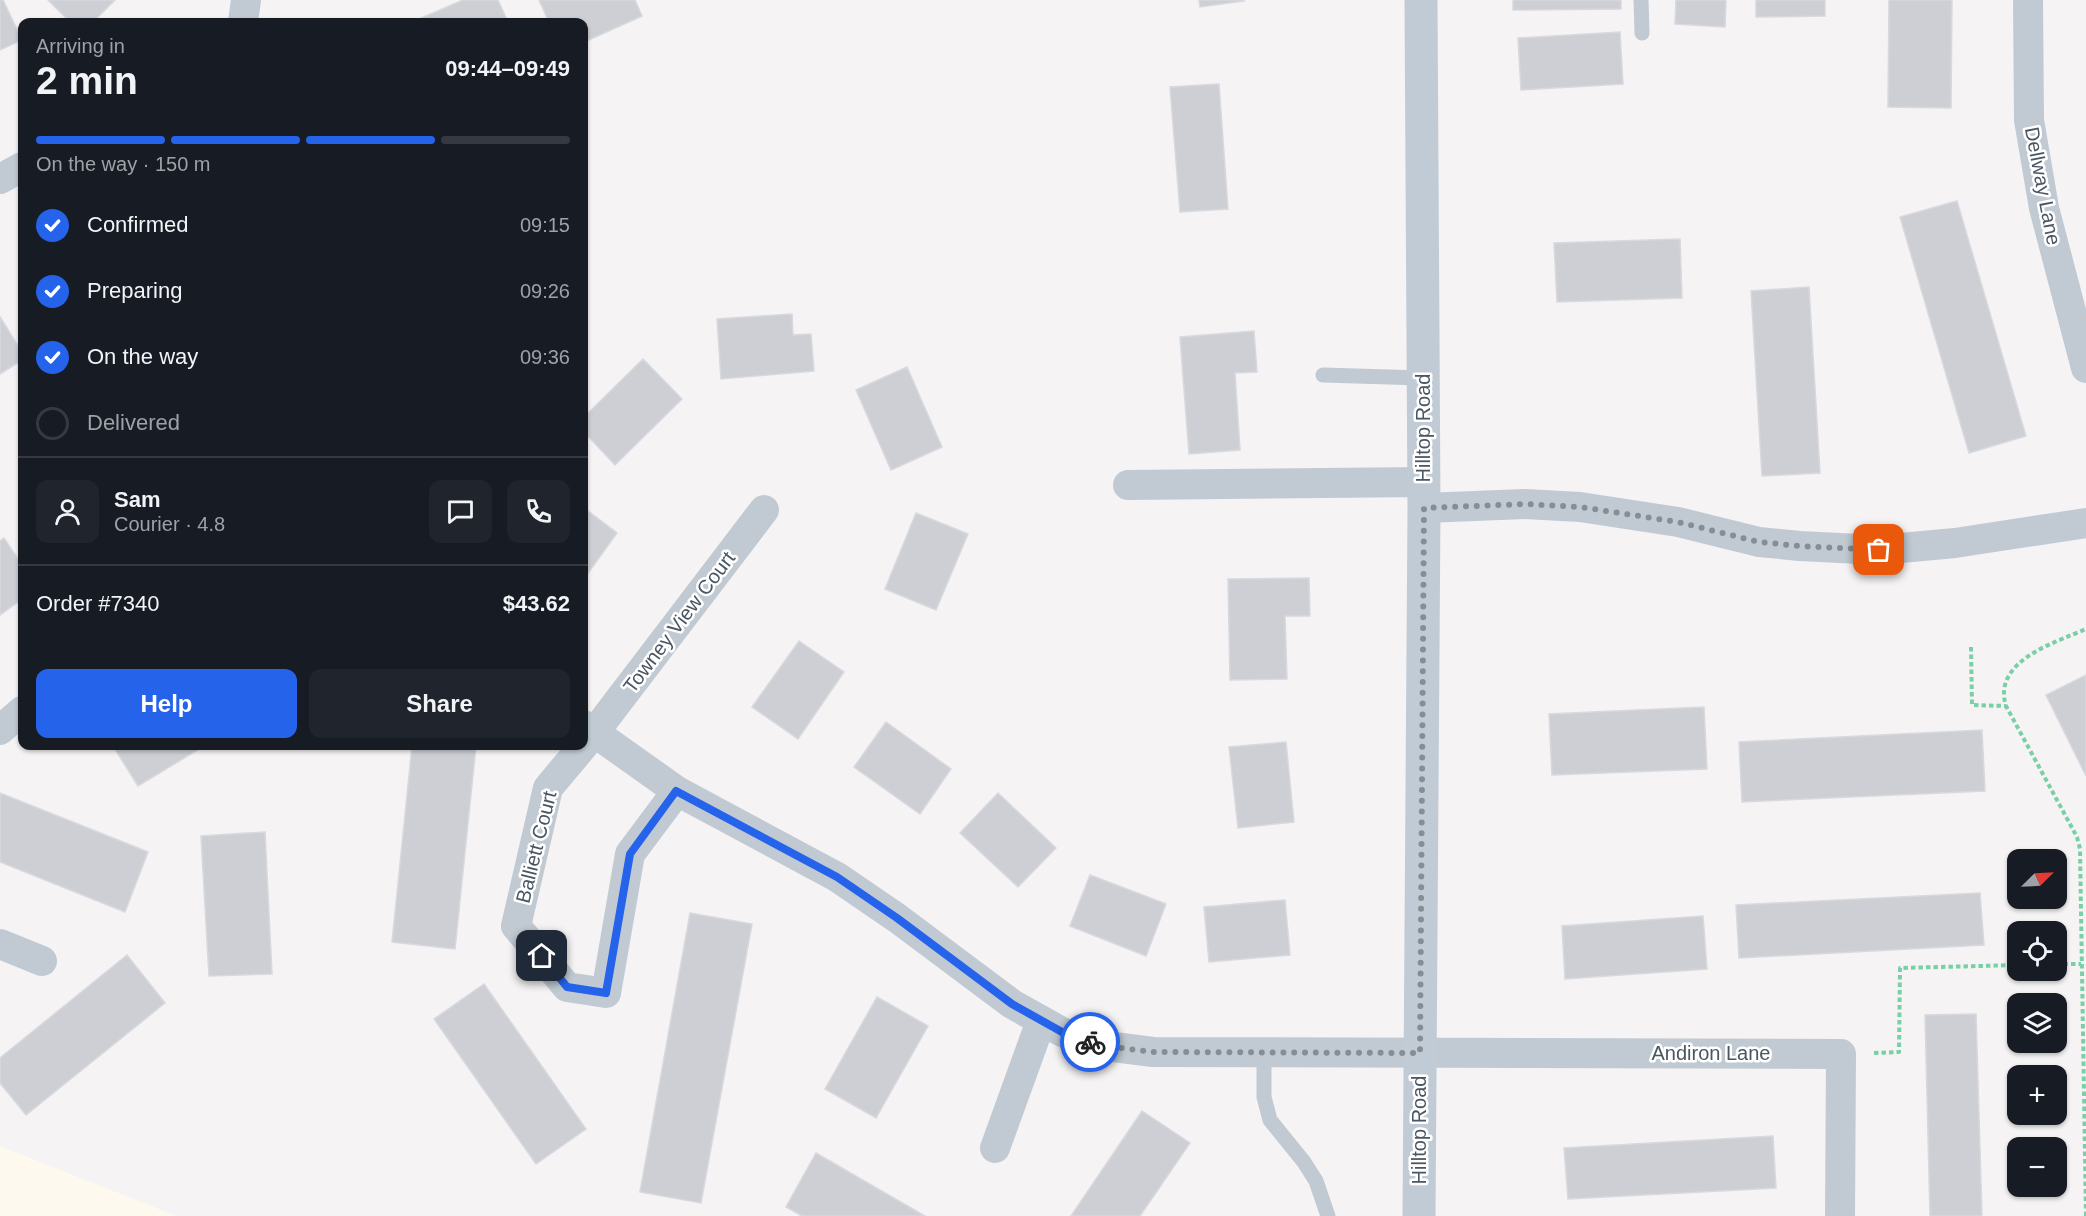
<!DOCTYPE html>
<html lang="en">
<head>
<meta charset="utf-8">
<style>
  body { margin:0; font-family:Helvetica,sans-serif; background:#20242c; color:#f1f3f6; height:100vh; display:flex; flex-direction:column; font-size:22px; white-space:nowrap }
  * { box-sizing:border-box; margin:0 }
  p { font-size:20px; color:#9ea1a6 }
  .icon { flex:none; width:33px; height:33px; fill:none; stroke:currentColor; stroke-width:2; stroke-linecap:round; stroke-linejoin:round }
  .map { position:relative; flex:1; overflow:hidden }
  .details { position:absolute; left:18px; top:18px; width:570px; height:732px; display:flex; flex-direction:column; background:#171b24; border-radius:12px; box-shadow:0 2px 4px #0004 }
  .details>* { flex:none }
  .needle { width:39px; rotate:66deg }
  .buttons { position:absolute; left:2007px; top:849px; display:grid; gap:12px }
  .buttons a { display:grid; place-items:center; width:60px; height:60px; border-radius:12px; background:#171b24; box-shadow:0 2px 4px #0004; font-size:30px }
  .pin { position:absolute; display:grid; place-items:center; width:51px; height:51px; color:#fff; margin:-26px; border-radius:12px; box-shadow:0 3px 9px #0006 }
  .courier { position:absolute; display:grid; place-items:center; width:60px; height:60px; margin:-30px; border:4px solid #2563eb; border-radius:50%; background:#fff; color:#222; box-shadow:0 2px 8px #0007 }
  .headline em { font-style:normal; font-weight:700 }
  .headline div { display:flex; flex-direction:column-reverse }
  .headline { display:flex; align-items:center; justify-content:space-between; height:102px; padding:0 18px }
  h1 { font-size:39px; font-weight:700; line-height:45px }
  .bar { display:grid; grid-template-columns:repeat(4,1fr); gap:9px 6px; align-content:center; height:72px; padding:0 18px }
  .bar i { height:8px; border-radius:4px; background:#363941 }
  .bar .active { background:#2563eb }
  .bar p { grid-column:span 4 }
  .line { display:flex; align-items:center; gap:15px; padding:0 18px; border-top:2px solid #363941 }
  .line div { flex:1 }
  .round { display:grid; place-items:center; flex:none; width:63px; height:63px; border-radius:12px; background:#20242c }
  ol { padding:0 18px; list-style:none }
  li { display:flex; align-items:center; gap:18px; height:66px }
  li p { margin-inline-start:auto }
  li .icon { padding:6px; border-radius:50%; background:#2563eb; color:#fff; stroke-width:4 }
  li:last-child { color:#9ea1a6 }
  li i { width:33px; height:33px; border:3px solid #363941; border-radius:50% }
  .button { display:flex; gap:12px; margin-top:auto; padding:12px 18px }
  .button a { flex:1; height:69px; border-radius:12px; background:#2563eb; color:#fff; font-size:24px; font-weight:700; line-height:69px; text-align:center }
  .button a+a { background:#20242c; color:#f1f3f6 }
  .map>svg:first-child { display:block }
  .commercial { fill:#fdf9ef }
  .building { fill:#cdcfd5; stroke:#d7d9de; stroke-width:1.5 }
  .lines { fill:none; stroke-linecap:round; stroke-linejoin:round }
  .path { stroke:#7ad0a6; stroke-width:4; stroke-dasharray:4.5 3; stroke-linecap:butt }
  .lane { stroke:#c1cad2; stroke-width:15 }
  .street { stroke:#c1cad2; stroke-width:30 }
  .secondary { stroke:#c1cbd6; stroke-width:33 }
  .done { stroke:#868d94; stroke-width:6; stroke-dasharray:0 10.8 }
  .route { stroke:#2563eb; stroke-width:8 }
  .labels { text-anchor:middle; stroke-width:5; stroke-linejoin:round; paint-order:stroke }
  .street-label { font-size:20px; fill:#4a5661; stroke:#fff }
</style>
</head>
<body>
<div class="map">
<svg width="2086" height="1216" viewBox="0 0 2086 1216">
  <rect width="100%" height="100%" fill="#f5f3f3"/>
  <!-- commercial -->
  <path class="commercial" d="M 0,1146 L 149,1205 L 176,1216 L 0,1216 Z"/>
  <!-- building -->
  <path class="building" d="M 0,0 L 3,0 L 22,40 L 0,50 Z
    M 48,0 L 115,0 L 93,22 L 70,22 Z
    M 463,0 L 498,0 L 508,22 L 412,22 Z
    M 539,0 L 635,0 L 642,16 L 584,42 L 584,22 L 549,22 Z
    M 1199,0 L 1243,0 L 1244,1 L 1200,7 Z
    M 1513,0 L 1621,0 L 1621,9 L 1513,10 Z
    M 1676,0 L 1726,0 L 1725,27 L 1675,24 Z
    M 1756,0 L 1825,0 L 1825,16 L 1756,17 Z
    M 1889,0 L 1952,0 L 1951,108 L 1888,107 Z
    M 1620,32 L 1623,84 L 1521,90 L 1518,38 Z
    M 1219,84 L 1228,209 L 1180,212 L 1170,87 Z
    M 1957,201 L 2026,436 L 1969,453 L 1900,217 Z
    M 1680,239 L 1682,298 L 1557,302 L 1554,243 Z
    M 1809,287 L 1820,473 L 1762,476 L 1751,291 Z
    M 792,314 L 793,335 L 811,334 L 814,371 L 721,379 L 717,319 Z
    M 0,317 L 22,352 L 22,360 L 0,374 Z
    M 1254,331 L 1257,372 L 1235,373 L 1240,450 L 1189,454 L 1180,337 Z
    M 643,359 L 682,399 L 615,465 L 584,432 L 584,417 Z
    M 907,367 L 942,447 L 891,470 L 856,390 Z
    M 584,508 L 617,533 L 584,579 Z
    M 916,513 L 968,534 L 936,610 L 885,589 Z
    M 4,538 L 22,565 L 22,599 L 0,615 L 0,541 Z
    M 1309,578 L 1310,616 L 1285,616 L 1287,679 L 1230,680 L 1228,579 Z
    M 799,641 L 844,672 L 798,739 L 752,707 Z
    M 2086,675 L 2086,776 L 2046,695 Z
    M 1704,707 L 1707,769 L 1552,775 L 1549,714 Z
    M 886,722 L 951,769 L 920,814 L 854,767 Z
    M 1982,730 L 1985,791 L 1742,802 L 1739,742 Z
    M 1286,742 L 1294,822 L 1238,828 L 1229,747 Z
    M 113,746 L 204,746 L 138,786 Z
    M 412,746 L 476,746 L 455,949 L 392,942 Z
    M 0,793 L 148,852 L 125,912 L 0,862 Z
    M 998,793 L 1056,848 L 1018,887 L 960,833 Z
    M 265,832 L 272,974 L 209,976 L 201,836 Z
    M 1090,875 L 1166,904 L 1146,956 L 1070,926 Z
    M 1980,893 L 1984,945 L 1739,958 L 1736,905 Z
    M 1285,900 L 1290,955 L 1209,962 L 1204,907 Z
    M 690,913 L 752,924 L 701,1203 L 640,1192 Z
    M 1703,916 L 1707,969 L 1565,979 L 1562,926 Z
    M 127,955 L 165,1003 L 26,1115 L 0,1083 L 0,1058 Z
    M 484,984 L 586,1129 L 536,1164 L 434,1019 Z
    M 877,997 L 928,1026 L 876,1118 L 825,1089 Z
    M 1976,1014 L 1982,1216 L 1930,1216 L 1925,1015 Z
    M 1142,1111 L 1190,1143 L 1140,1216 L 1071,1216 Z
    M 1773,1136 L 1776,1188 L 1568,1199 L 1564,1148 Z
    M 816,1153 L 925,1216 L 802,1216 L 786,1207 Z"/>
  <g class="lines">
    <!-- path -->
    <path class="path" d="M 1971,647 L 1972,705 L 2006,706
      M 2056,964 L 2081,964
      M 1874,1053 L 1899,1052 L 1900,968 L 2018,965
      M 2086,1216 L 2080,849 L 2077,837 L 2006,706 C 1992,661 2054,643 2086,629"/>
    <!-- lane -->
    <path class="lane" d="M 1641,0 L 1642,33
      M 1323,375 L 1422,378
      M 1264,1052 L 1264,1097 L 1270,1120 L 1304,1162 L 1316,1181 L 1328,1216"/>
    <!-- street -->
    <path class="street" d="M 2028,0 L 2029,120 L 2044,208 L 2086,368
      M 243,22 L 246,0
      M 0,179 L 22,167
      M 1128,485 L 1423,482
      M 1424,508 L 1525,504 L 1580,507 L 1678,522 L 1759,542 L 1800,546 L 1879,550 L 1955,543 L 2086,523
      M 584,725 L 677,791 L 837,877 L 897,918 L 1012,1004 L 1062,1032 L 1098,1045 L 1153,1052 L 1841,1054 L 1840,1216
      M 0,730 L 22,711
      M 677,791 L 630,854 L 606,993 L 567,987 L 516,926 L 548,788 L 594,733 L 764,510
      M 0,944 L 42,961
      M 995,1148 L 1041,1021"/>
    <!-- secondary -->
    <path class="secondary" d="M 1419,1216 L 1424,508 L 1421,0"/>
  </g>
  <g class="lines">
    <!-- done -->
    <path class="done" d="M 1090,1042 L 1098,1045 L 1153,1052 L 1420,1053 L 1424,508 L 1525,504 L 1580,507 L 1678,522 L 1759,542 L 1800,546 L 1879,550"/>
    <!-- route -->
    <path class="route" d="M 542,956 L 567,987 L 606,993 L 630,854 L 676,791 L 837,877 L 897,918 L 1012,1004 L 1062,1032 L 1090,1042"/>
  </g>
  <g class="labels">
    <!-- street labels -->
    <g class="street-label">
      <text transform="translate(2043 186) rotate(79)" y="7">Dellway Lane</text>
      <text transform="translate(1423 428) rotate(-90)" y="7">Hilltop Road</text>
      <text transform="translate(679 622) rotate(-53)" y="7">Towney View Court</text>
      <text transform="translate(536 847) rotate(-76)" y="7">Balliett Court</text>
      <text x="1711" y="1060">Andiron Lane</text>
      <text transform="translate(1419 1130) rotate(-90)" y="7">Hilltop Road</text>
    </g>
  </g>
</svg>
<div class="buttons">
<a><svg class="needle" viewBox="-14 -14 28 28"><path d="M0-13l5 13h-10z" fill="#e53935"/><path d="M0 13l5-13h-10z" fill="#9ea1a6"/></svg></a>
<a><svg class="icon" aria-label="locate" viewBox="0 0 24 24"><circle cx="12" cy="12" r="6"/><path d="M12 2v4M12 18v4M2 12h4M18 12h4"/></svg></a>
<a><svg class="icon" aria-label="layers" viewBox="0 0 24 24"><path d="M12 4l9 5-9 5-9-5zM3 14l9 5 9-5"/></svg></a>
<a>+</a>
<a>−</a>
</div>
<div class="pin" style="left:1879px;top:550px;background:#ea580c"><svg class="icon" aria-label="bag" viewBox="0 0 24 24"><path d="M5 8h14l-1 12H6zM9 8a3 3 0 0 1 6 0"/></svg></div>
<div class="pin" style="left:542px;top:956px;background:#1f2937"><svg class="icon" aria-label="home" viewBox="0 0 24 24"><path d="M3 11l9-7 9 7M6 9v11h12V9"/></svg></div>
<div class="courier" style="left:1090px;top:1042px"><svg class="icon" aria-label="bike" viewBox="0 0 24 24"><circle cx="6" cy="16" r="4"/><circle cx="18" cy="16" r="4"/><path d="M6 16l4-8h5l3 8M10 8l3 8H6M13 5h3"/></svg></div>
<section class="details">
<div class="headline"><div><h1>2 min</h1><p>Arriving in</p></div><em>09:44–09:49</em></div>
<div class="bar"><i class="active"></i><i class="active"></i><i class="active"></i><i></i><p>On the way · 150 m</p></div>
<ol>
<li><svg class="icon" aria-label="check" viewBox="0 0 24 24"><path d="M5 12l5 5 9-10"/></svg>Confirmed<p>09:15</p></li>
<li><svg class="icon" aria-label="check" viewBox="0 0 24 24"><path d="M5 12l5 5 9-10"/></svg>Preparing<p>09:26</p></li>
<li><svg class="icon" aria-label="check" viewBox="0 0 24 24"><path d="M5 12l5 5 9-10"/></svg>On the way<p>09:36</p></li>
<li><i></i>Delivered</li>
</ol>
<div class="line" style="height:108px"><a class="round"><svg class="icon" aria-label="person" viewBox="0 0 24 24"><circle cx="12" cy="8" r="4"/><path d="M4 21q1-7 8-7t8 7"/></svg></a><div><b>Sam</b><p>Courier · 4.8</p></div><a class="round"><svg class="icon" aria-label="chat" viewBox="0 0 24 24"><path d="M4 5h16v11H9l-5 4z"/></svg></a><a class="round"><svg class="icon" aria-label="phone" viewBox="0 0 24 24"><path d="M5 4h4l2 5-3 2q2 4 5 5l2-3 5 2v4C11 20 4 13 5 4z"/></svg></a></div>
<div class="line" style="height:78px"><div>Order #7340</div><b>$43.62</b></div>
<div class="button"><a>Help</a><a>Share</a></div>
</section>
</div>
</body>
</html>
